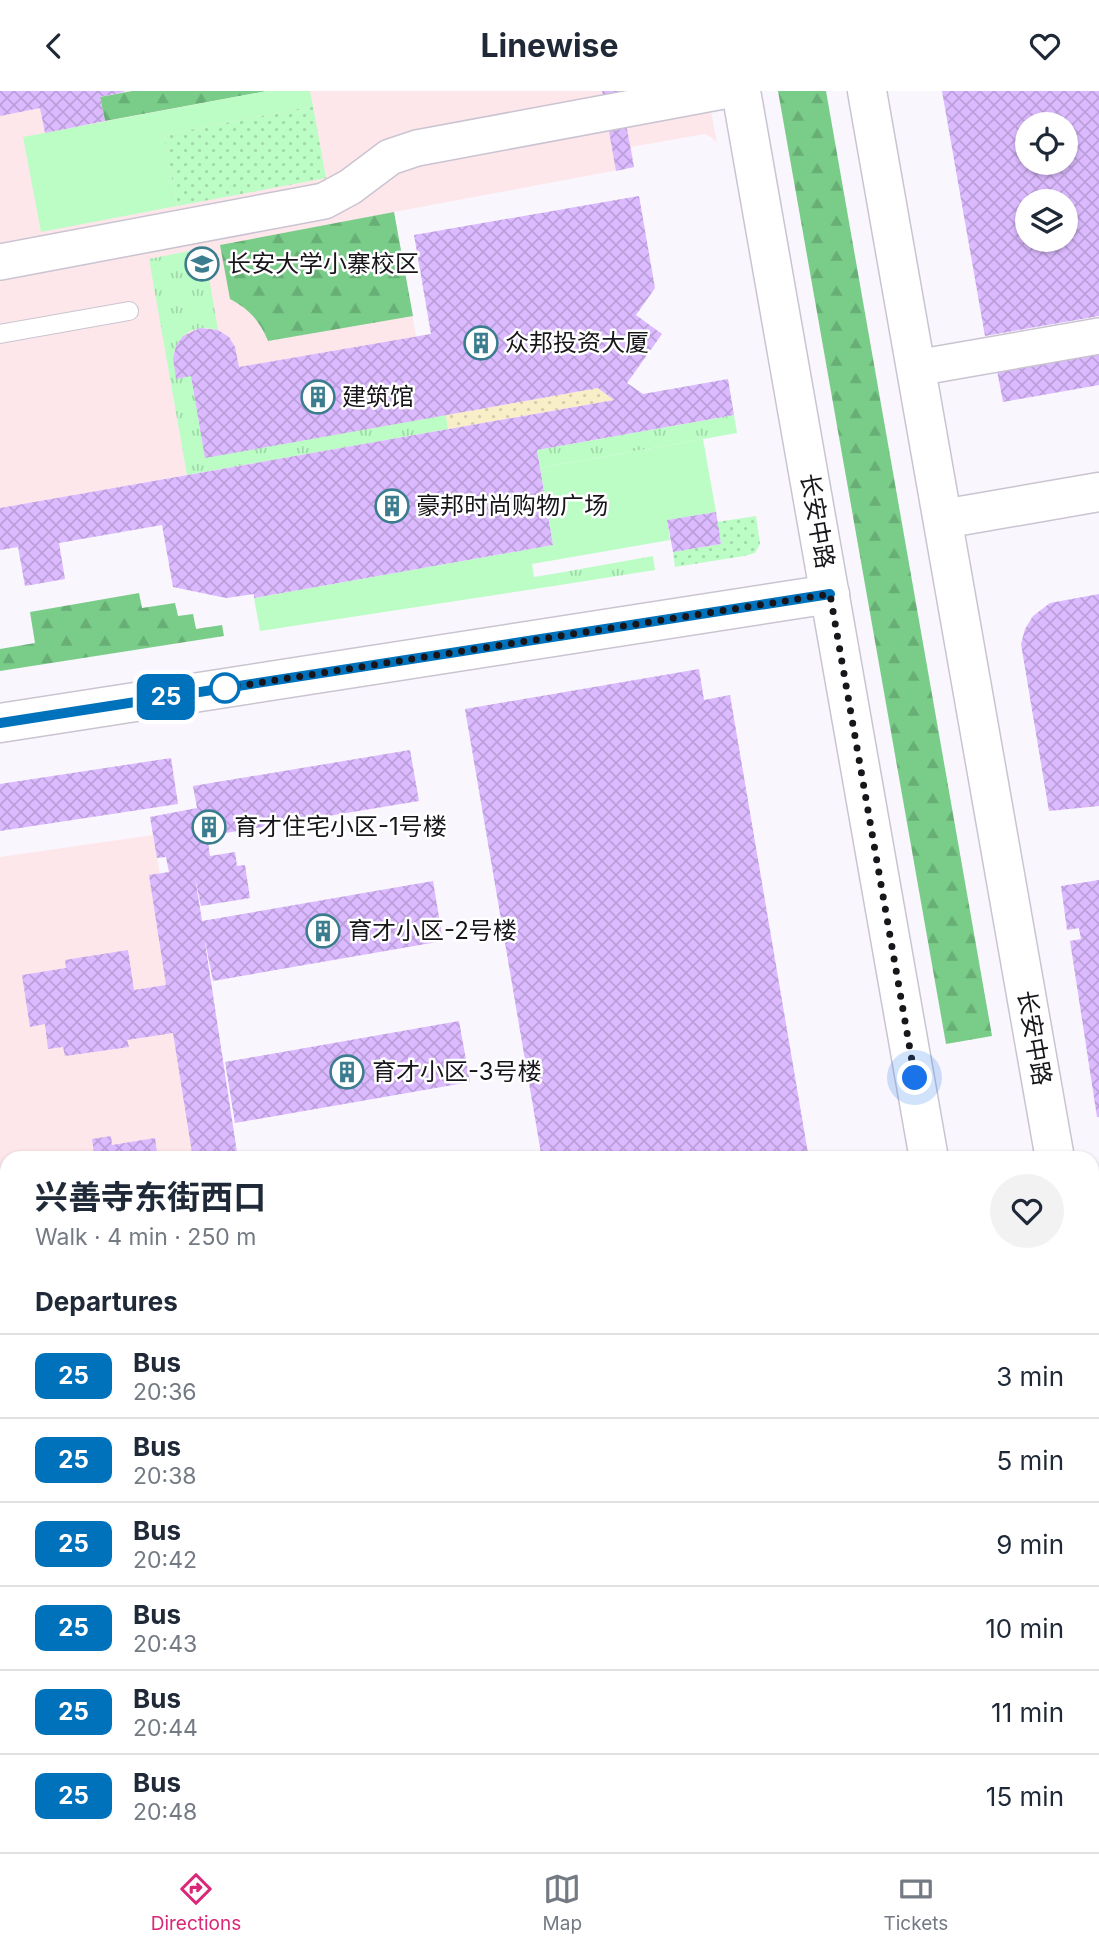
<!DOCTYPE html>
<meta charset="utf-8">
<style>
body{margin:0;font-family:Inter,"Noto Sans SC",sans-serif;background:#f2f2f3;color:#1f2937;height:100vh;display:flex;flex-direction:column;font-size:26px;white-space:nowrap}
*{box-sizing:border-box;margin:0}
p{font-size:23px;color:#747a83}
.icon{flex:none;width:38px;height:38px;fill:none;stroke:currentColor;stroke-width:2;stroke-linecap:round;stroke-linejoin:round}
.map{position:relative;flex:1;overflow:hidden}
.side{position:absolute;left:0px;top:1060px;width:1099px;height:702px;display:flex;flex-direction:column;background:#fff;border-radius:21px 21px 0 0;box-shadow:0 2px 5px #0004}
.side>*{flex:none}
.badge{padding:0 14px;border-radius:10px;font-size:24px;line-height:46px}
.controls{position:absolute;left:1015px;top:21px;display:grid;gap:14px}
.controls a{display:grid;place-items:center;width:63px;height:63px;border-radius:50%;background:#fff;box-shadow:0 2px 5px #0004;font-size:35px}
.you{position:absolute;width:35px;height:35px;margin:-18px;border:5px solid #fff;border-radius:50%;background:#1a73e8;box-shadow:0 0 0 10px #1a73e833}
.map>.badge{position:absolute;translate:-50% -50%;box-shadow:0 0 0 4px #fff}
h2{padding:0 35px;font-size:26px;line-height:63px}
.round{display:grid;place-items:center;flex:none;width:74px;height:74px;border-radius:37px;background:#f2f2f3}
.headline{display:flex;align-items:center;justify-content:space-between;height:119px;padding:0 35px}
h1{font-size:33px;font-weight:700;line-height:52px}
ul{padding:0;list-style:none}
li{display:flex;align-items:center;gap:21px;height:84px;padding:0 35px;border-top:2px solid #e0e1e3}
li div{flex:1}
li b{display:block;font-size:26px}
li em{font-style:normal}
li .badge{min-width:77px;font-weight:700;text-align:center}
header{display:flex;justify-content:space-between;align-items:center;height:91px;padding:0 35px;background:#fff;font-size:32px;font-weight:700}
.dock{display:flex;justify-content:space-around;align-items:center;height:98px;border-top:2px solid #e0e1e3;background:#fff;font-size:19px;color:#747a83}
.dock a{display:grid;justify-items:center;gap:4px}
.dock .current{color:#db2777}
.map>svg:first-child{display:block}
</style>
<header><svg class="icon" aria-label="back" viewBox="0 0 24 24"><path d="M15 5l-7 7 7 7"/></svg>Linewise<svg class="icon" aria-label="heart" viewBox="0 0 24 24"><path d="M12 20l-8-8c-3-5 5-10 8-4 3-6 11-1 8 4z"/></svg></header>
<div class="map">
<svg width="1099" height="1761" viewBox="0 0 1099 1761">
<defs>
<pattern id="grass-tufts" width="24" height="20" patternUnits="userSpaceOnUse" patternTransform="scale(1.75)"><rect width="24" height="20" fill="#bcfdc6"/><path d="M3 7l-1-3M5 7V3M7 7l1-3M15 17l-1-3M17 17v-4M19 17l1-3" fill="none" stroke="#a1d8aa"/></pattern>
<pattern id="forest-firs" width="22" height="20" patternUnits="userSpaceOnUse" patternTransform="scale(1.75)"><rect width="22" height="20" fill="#79cd89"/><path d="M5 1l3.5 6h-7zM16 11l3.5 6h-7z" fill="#68af76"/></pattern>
<pattern id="sand-dots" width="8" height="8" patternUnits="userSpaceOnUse" patternTransform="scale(1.75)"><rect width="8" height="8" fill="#f8eec8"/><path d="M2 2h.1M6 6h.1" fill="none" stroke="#d4cbab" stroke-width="1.8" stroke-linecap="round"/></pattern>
<pattern id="garden-dots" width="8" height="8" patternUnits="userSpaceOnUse" patternTransform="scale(1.75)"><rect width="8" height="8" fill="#bcfdc6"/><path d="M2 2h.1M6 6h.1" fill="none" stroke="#a1d8aa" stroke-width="1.8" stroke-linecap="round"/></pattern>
<pattern id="building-cross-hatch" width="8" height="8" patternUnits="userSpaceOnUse" patternTransform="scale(1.75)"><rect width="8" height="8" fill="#dcbaff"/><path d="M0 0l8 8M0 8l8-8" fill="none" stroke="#bc9fda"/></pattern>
</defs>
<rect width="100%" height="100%" fill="#f9f6fd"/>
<!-- education -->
<g fill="#fde7eb">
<polygon points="0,0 707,0 717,52 711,46 704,43 631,56 634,76 394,121 416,245 431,243 448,338 0,417"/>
<polygon points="153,744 209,1067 7,1068 7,1435 0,1436 0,766"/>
<polygon points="533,1755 802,1755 803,1761 499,1761"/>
</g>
<!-- grass -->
<g fill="url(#grass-tufts)">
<path d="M204 157 218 239C194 233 177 242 173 267L191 285 205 366 446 324 448 338 187 384 149 168Z"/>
<polygon points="734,324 737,342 540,377 537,359"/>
<polygon points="653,465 655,479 560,494 558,482"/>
</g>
<!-- forest -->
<g fill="url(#forest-firs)">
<polygon points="132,0 267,0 105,30 100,6"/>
<polygon points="778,0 826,0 992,945 946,953"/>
<path d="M394 121 413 225 268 250C260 230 249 218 230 208L220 154Z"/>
<polygon points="139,502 142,517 175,512 178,525 193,523 196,538 222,534 224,545 0,580 0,558 35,552 30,521"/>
</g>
<!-- sand -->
<polygon fill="url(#sand-dots)" points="598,297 614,309 448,338 446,324"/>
<!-- park -->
<g fill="#bcfdc6">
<polygon points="267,0 310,0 313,15 164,44 177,115 41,141 23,46"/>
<polygon points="703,348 716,421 667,429 670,449 532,473 534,486 558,482 560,494 260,540 254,507 553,454 540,377"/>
</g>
<!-- garden -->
<g fill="url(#garden-dots)">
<polygon points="313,15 326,87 177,115 164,44"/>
<polygon points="756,425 760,453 755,462 744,465 675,476 673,461 721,453 717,431"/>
</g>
<!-- building -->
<g fill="url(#building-cross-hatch)" fill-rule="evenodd">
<polygon points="0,0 124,0 124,1 100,6 105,30 45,42 40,17 0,25"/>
<polygon points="602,0 620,0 634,76 616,80"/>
<path d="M942 0H1099V225L985 245ZM1027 33H1066V72H1027ZM1027 110H1066V149H1027Z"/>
<polygon points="639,105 655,197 636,224 662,243 627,292 643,303 728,288 734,324 537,359 553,454 254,507 254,503 226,507 173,496 162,434 59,452 65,488 25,495 18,456 0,459 0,417 614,309 598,297 205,367 191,285 176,288 173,267 176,255 183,245 200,237 218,239 229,246 235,256 239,276 431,243 414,144"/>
<polygon points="1099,256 1099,294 1003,311 996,274"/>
<polygon points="716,421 721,453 673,461 667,429"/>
<polygon points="1099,503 1099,715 1049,720 1021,553 1025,538 1033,525 1050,512"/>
<polygon points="699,578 704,609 730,604 809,1068 542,1068 465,618"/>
<polygon points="410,659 419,710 207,745 210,765 235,761 237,775 245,774 250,807 201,815 195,786 202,830 433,790 443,850 213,890 204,845 238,1068 193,1068 173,942 127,949 129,956 65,965 63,956 48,958 45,933 30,936 22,884 66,877 65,869 128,859 134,899 166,894 149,784 169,781 166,766 157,767 150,726 197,717 193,695"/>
<polygon points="171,667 178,713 0,740 0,693"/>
<polygon points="1099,789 1099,1026 1097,1026 1070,850 1081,848 1079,837 1067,839 1061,795"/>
<polygon points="459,930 470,991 235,1032 225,971"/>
<polygon points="111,1045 112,1054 155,1047 158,1068 67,1068 67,1066 94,1062 92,1048"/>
<polygon points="480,1062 481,1068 455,1068 455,1066"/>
<polygon points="7,1311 7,1405 0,1406 0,1312"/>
<polygon points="7,1433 7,1566 0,1568 0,1434"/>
<polygon points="7,1710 7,1755 49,1755 49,1758 27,1761 0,1761 0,1711"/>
<polygon points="860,1755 945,1755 946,1761 861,1761"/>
</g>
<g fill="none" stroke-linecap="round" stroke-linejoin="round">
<defs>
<g id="service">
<polyline points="0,243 129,220"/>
<polyline points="0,1141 7,1189"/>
</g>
<g id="minor">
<polyline points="0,171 324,110 350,96 390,66 417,57 723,0"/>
<polyline points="916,277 1099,245"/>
</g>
<g id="tertiary">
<polyline points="943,428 1099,401"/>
<polyline points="0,632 830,503"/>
</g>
<g id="primary">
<polyline points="741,0 929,1068"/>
<polyline points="867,0 1055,1068"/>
<polyline points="1092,1327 1099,1379"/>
<polyline points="1048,1755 1049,1761"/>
</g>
</defs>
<!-- service casing -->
<use href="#service" stroke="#cac4d1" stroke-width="20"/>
<!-- minor casing -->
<use href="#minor" stroke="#cac4d1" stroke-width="38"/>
<!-- tertiary casing -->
<use href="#tertiary" stroke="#cac4d1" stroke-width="41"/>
<!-- primary casing -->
<use href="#primary" stroke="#cac4d1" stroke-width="41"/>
<!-- service -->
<use href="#service" stroke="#fff" stroke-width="18"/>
<!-- minor -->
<use href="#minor" stroke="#fff" stroke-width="35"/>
<!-- tertiary -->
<use href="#tertiary" stroke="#fff" stroke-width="38"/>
<!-- primary -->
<use href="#primary" stroke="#fff" stroke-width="38"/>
</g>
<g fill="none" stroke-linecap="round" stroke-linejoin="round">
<defs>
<polyline id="line" points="0,632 830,503"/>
</defs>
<!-- line casing -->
<use href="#line" stroke="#fff" stroke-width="16"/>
<!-- line -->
<use href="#line" stroke="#0072bc" stroke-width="10"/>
<!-- walk -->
<polyline stroke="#18161a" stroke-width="7" stroke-dasharray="0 12.6" points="225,597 830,503 915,987"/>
</g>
<!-- icons -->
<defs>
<symbol id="university-ring" viewBox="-11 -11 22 22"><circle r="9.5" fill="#fff" stroke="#3b7d8e" stroke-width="1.5"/><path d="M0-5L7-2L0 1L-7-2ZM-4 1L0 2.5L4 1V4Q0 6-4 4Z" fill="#3b7d8e"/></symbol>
<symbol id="building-ring" viewBox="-11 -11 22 22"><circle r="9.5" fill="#fff" stroke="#3b7d8e" stroke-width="1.5"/><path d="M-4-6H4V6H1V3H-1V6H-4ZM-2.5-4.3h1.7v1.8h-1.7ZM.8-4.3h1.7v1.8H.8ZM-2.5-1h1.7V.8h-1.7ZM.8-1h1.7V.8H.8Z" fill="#3b7d8e"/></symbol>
</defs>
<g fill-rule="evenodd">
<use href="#university-ring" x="183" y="154" width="38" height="38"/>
<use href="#building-ring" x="462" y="233" width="38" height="38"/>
<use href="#building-ring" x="299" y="287" width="38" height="38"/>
<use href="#building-ring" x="373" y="396" width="38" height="38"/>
<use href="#building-ring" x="190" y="717" width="38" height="38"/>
<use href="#building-ring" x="304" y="821" width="38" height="38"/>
<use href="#building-ring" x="328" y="962" width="38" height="38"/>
</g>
<!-- markers -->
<circle fill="#fff" stroke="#0072bc" stroke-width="3.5" cx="225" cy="597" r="14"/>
<g text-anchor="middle" stroke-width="5" stroke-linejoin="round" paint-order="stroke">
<!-- poi labels -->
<g font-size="24" fill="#18161a" stroke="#fff" text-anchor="start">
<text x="227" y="181">长安大学小寨校区</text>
<text x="505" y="260">众邦投资大厦</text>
<text x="342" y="314">建筑馆</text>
<text x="416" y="423">豪邦时尚购物广场</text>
<text x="234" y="744">育才住宅小区-1号楼</text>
<text x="348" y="848">育才小区-2号楼</text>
<text x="372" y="989">育才小区-3号楼</text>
</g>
<!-- street labels -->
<g font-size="24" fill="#18161a" stroke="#fff">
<text transform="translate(817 430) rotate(80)" y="8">长安中路</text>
<text transform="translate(1034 947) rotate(80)" y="8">长安中路</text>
</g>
</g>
</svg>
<div class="controls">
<a><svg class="icon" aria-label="locate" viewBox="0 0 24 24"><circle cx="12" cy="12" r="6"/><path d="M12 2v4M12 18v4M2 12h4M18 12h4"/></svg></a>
<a><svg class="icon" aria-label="layers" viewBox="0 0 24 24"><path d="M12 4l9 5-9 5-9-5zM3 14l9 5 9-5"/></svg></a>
</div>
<div class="you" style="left:915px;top:987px"></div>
<b class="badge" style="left:166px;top:606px;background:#0072bc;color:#fff">25</b>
<section class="side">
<div class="headline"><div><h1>兴善寺东街西口</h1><p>Walk · 4 min · 250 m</p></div><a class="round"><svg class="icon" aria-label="heart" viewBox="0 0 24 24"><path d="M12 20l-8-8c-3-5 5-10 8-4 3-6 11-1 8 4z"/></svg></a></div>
<h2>Departures</h2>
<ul>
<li><span class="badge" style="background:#0072bc;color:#fff">25</span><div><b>Bus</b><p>20:36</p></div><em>3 min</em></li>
<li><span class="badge" style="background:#0072bc;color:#fff">25</span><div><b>Bus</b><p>20:38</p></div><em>5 min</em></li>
<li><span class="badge" style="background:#0072bc;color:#fff">25</span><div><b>Bus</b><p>20:42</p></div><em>9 min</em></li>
<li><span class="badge" style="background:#0072bc;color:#fff">25</span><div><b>Bus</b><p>20:43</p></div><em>10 min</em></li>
<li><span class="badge" style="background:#0072bc;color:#fff">25</span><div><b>Bus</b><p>20:44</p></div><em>11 min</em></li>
<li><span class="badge" style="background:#0072bc;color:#fff">25</span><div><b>Bus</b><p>20:48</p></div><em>15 min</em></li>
</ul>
</section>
</div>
<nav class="dock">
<a class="current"><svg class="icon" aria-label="directions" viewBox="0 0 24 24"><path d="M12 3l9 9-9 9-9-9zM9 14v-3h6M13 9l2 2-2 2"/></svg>Directions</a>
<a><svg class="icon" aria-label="map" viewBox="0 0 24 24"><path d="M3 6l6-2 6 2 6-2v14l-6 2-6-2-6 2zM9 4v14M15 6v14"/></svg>Map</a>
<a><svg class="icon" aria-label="tickets" viewBox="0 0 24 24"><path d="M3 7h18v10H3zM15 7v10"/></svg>Tickets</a>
</nav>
